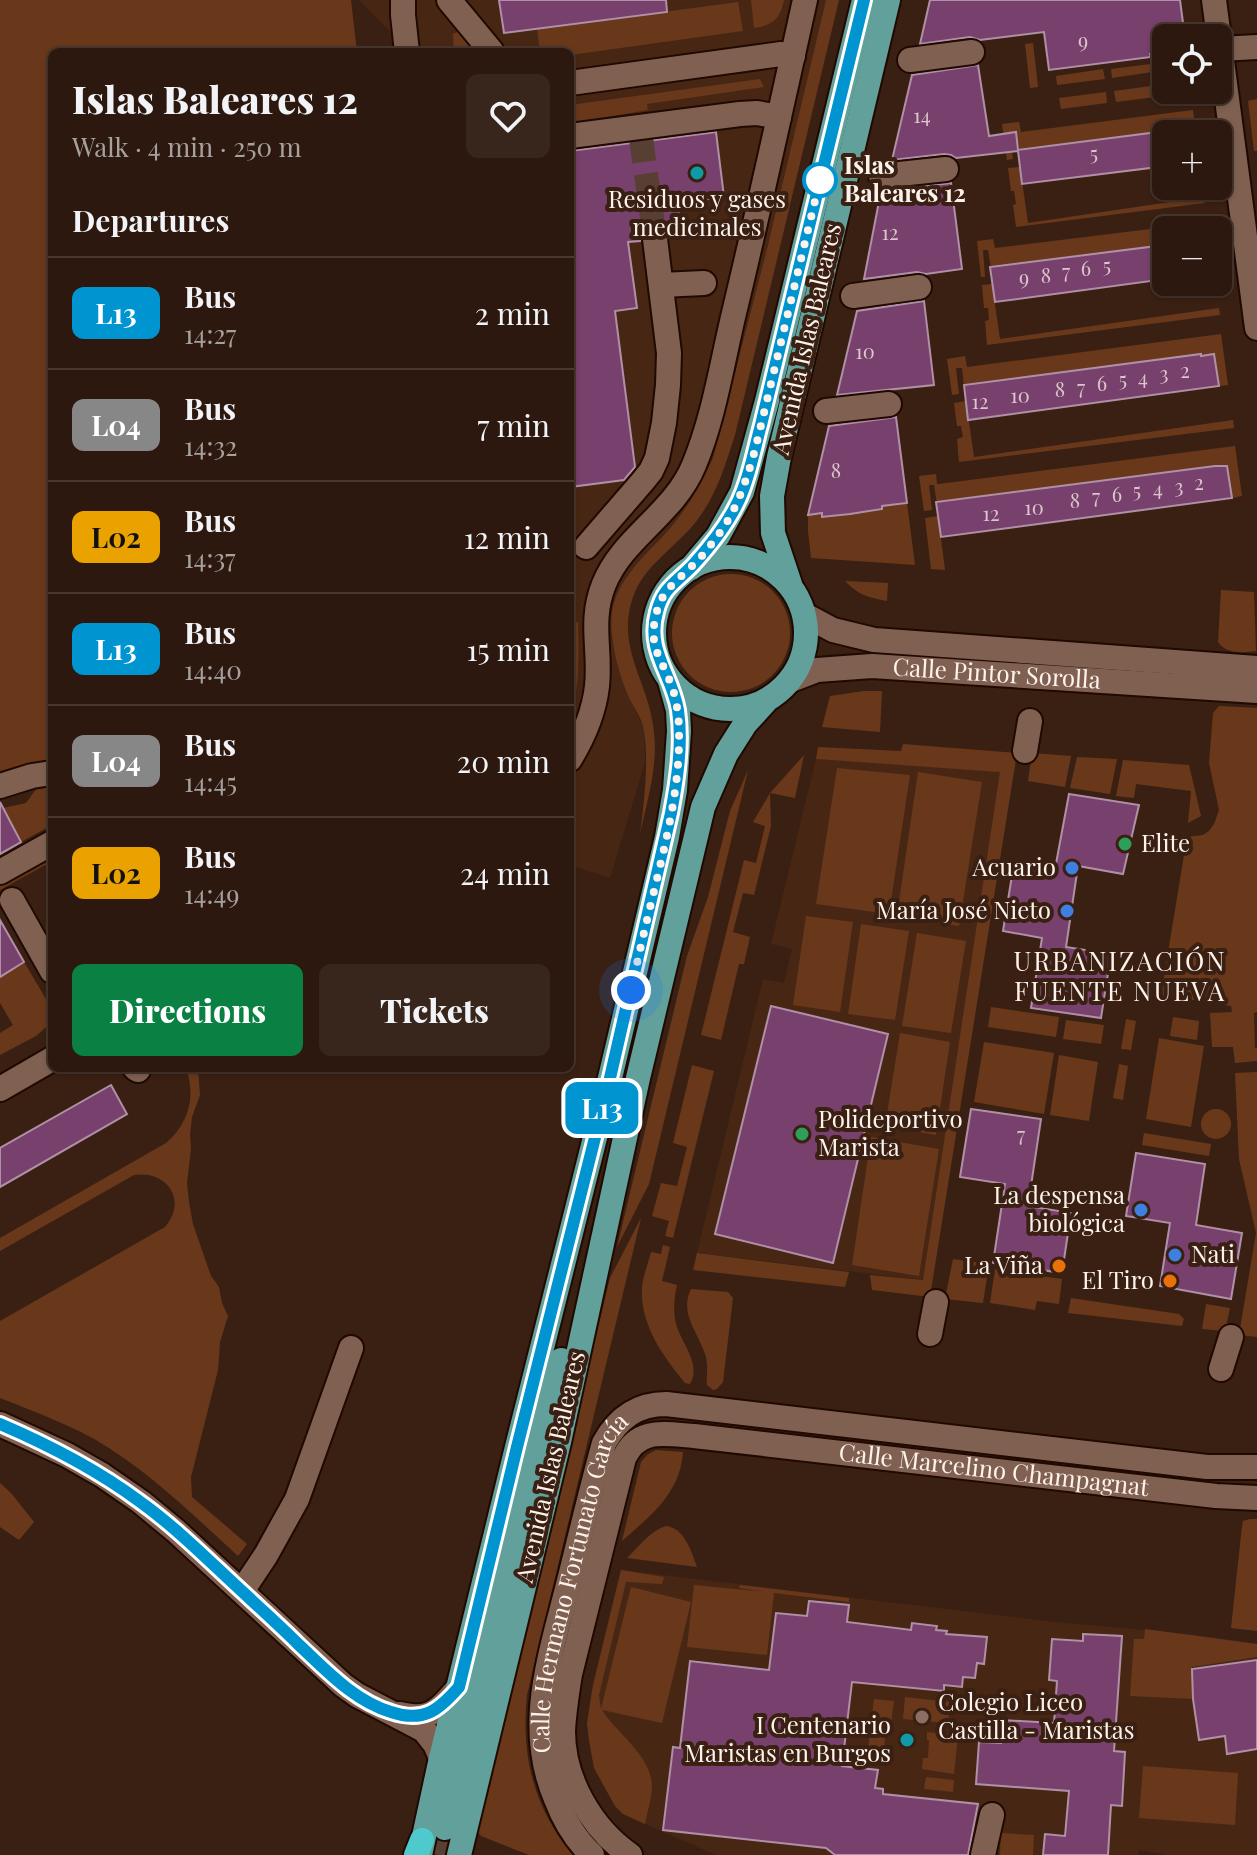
<!DOCTYPE html>
<meta charset="utf-8">
<style>
body{margin:0;font-family:"Playfair Display",serif;background:#38251c;color:#f1f3f6;height:100vh;display:flex;flex-direction:column;font-size:30px;white-space:nowrap}
*{box-sizing:border-box;margin:0}
p{font-size:26px;color:#a6a09e}
.icon{flex:none;width:44px;height:44px;fill:none;stroke:currentColor;stroke-width:2;stroke-linecap:round;stroke-linejoin:round}
.map{position:relative;flex:1;overflow:hidden}
.details{position:absolute;left:48px;top:48px;width:526px;height:1024px;display:flex;flex-direction:column;background:#2c180e;border-radius:12px;box-shadow:0 2px 6px #0004,0 0 0 2px #48372e}
.details>*{flex:none}
.badge{padding:0 16px;border-radius:12px;font-size:28px;line-height:52px}
.tools{position:absolute;left:1152px;top:24px;display:grid;gap:16px}
.tools a{display:grid;place-items:center;width:80px;height:80px;border-radius:12px;background:#2c180e;box-shadow:0 2px 6px #0004,0 0 0 2px #48372e;font-size:40px}
.you{position:absolute;width:40px;height:40px;margin:-20px;border:6px solid #fff;border-radius:50%;background:#1a73e8;box-shadow:0 0 0 12px #1a73e833}
.map>.badge{position:absolute;translate:-50% -50%;box-shadow:0 0 0 4px #fff}
h2{padding:0 24px;font-size:30px;line-height:72px}
.round{display:grid;place-items:center;flex:none;width:84px;height:84px;border-radius:12px;background:#38251c}
.headline{display:flex;align-items:center;justify-content:space-between;height:136px;padding:0 24px}
h1{font-size:38px;font-weight:800;line-height:60px}
.action{display:flex;gap:16px;margin-top:auto;padding:16px 24px}
.action a{flex:1;height:92px;border-radius:12px;background:#0b8043;color:#fff;font-size:32px;font-weight:800;line-height:92px;text-align:center}
.action a+a{background:#38251c;color:#f1f3f6}
ul{padding:0;list-style:none}
li{display:flex;align-items:center;gap:24px;height:112px;padding:0 24px;border-top:2px solid #48372e}
li div{flex:1}
li b{display:block;font-size:30px}
li em{font-style:normal}
li .badge{min-width:88px;font-weight:700;text-align:center}
.map>svg:first-child{display:block}
</style>
<div class="map">
<svg width="1257" height="1855" viewBox="0 0 1257 1855">
<rect width="100%" height="100%" fill="#3a2012"/>
<!-- built -->
<g fill="#472714">
<polygon points="359,0 826,0 768,245 713,458 703,481 679,518 628,574 615,601 612,618 612,642 627,694 644,728 645,762 610,878 570,865 570,52 393,52 391,32"/>
<polygon points="816,759 1001,771 923,1280 697,1253 763,979 784,983 792,949 771,944"/>
<polygon points="621,1570 1055,1622 1189,1634 1257,1644 1257,1855 1168,1855 1139,1850 1138,1855 716,1855 645,1824 623,1814 615,1806 594,1768 589,1740 587,1723 593,1685"/>
</g>
<!-- green -->
<g fill="#69381b">
<polygon points="0,0 351,0 357,52 52,52 52,761 14,768 0,773"/>
<path d="M751 0H784C781 18 772 26 754 28Z"/>
<path d="M826 0H839L735 435C724 468 717 495 695 523 675 548 644 565 633 597 615 649 650 683 654 733 658 767 647 801 640 834 644 802 649 764 644 731 643 720 634 708 629 698 618 672 606 630 614 603 625 568 655 548 676 521 691 502 703 480 713 458L768 245Z"/>
<polygon points="738,2 743,31 570,55 570,52 540,52 537,29"/>
<polygon points="457,32 460,32 474,52 454,52 453,34"/>
<polygon points="1033,43 1038,87 1030,88 1025,44"/>
<polygon points="1166,62 1166,70 1112,78 1111,69"/>
<polygon points="1103,69 1105,79 1057,85 1056,76"/>
<polygon points="760,79 764,87 647,104 648,110 570,123 570,105"/>
<polygon points="1166,84 1166,90 1178,90 1179,94 1116,102 1114,91"/>
<polygon points="1106,92 1107,103 1061,109 1059,98"/>
<polygon points="1257,99 1257,151 1254,151 1248,101"/>
<polygon points="1193,110 1196,134 1184,134 1183,130 1172,132 1172,130 1166,131 1166,133 1145,133 1145,135 1125,136 1125,138 1110,140 1110,138 1104,139 1103,141 1083,141 1069,145 1068,143 1048,148 1047,146 1042,147 1041,148 1028,150 1027,148 1018,151 1016,133 1009,134 1013,159 1007,160 1002,124 1019,122 1021,132"/>
<polygon points="1020,167 1028,223 1204,197 1205,203 1016,227 1013,205 1016,204 1014,191 1011,191 1008,168"/>
<polygon points="1207,222 1208,230 1166,230 1166,246 1165,245 1159,246 1159,247 1145,249 1144,247 1103,254 1102,253 1082,257 1082,255 1040,262 1040,261 1034,261 991,268 988,250 983,250 985,277 981,277 977,241 993,239 995,248"/>
<polygon points="992,284 1000,339 1219,308 1220,315 987,345 985,321 989,320 988,308 984,308 982,285"/>
<polygon points="1221,334 1228,385 1219,386 1213,354 1201,356 1200,354 1180,359 1179,357 966,385 964,387 962,368 956,368 959,394 952,395 947,359 965,356 967,367"/>
<polygon points="966,401 974,457 1233,420 1234,428 959,462 957,439 963,437 961,426 957,426 954,403"/>
<polygon points="1235,446 1242,496 1232,498 1227,466 1215,467 1214,466 1208,467 1208,469 1187,469 1111,481 1110,480 944,501 937,504 934,485 929,485 932,510 924,511 919,476 936,474 937,484 939,484"/>
<polygon points="907,503 915,565 811,558 808,531 808,515 822,513 822,516 882,509 882,506"/>
<polygon points="938,516 945,570 931,569 925,518"/>
<circle cx="731" cy="633" r="59"/>
<path d="M845 581 888 583 887 601C870 598 858 595 845 581Z"/>
<path d="M1221 590 1254 592 1256 651C1242 653 1226 654 1218 642Z"/>
<path d="M578 622C579 655 580 686 570 718V623Z"/>
<polygon points="864,691 882,691 880,732 822,727 830,696"/>
<polygon points="1219,706 1257,708 1257,1012 1254,1013 1255,1048 1257,1048 1257,1061 1235,1063 1233,1047 1212,1047 1210,1013 1232,1012 1231,1006 1161,995 1187,837 1203,835 1209,831 1214,824 1219,810 1209,763 1213,713"/>
<polygon points="903,744 1017,753 930,1297 872,1290 870,1275 923,1280 1000,772 816,759 818,747 901,751"/>
<polygon points="1032,753 1071,756 1065,787 1028,781"/>
<polygon points="804,755 795,798 770,793 771,826 754,895 743,893 733,932 750,937 744,964 739,964 721,1040 701,1035 744,860 756,863 765,826 753,822 770,793"/>
<polygon points="1077,757 1117,759 1110,794 1070,788"/>
<polygon points="1123,760 1189,765 1201,816 1188,823 1191,791 1136,784 1134,798 1116,796"/>
<polygon points="837,768 910,775 889,914 816,904"/>
<polygon points="748,770 649,1184 617,1247 687,956 708,897 730,811"/>
<polygon points="918,772 982,782 959,926 897,915"/>
<polygon points="52,786 52,825 21,842 3,808 26,803 37,788"/>
<polygon points="52,854 52,876 45,865 0,890 0,883"/>
<polygon points="806,916 853,922 840,1012 793,1005"/>
<polygon points="861,924 909,931 895,1020 848,1014"/>
<polygon points="917,933 966,941 951,1033 902,1026"/>
<polygon points="24,962 52,1009 52,1022 36,1036 0,1055 0,1033 13,1025 0,1003 0,977"/>
<polygon points="991,1007 1059,1017 1056,1037 988,1027"/>
<polygon points="1173,1017 1199,1021 1197,1040 1170,1036"/>
<polygon points="1126,1019 1136,1021 1131,1050 1121,1049"/>
<polygon points="1066,1020 1104,1025 1101,1044 1063,1039"/>
<polygon points="900,1033 950,1042 936,1135 885,1126"/>
<polygon points="1159,1038 1204,1046 1191,1127 1146,1119"/>
<polygon points="984,1042 1054,1053 1044,1114 974,1102"/>
<polygon points="1059,1055 1098,1062 1089,1121 1050,1115"/>
<polygon points="1119,1064 1128,1066 1123,1100 1113,1098"/>
<polygon points="692,1065 714,1071 673,1238 665,1236 669,1221 652,1216 661,1183 677,1186 687,1147 673,1143"/>
<path d="M186 1068H198L200 1095 192 1117 190 1135 191 1149 187 1183 189 1202 193 1224 211 1276 219 1287 222 1303 228 1316 220 1342 218 1370 191 1477 192 1497 247 1544 238 1556C193 1515 149 1471 96 1440 65 1423 33 1411 0 1398V1321L165 1227C188 1200 167 1170 134 1175L0 1251V1238L166 1143C189 1123 196 1097 186 1068Z"/>
<polygon points="1257,1072 1257,1337 1239,1335 1256,1233 1239,1159 1235,1073"/>
<circle cx="1216" cy="1124" r="15"/>
<polygon points="1144,1133 1211,1144 1209,1156 1142,1145"/>
<polygon points="871,1137 939,1149 919,1276 852,1265"/>
<path d="M641 1218 527 1695C521 1756 533 1807 573 1855H529L481 1836 477 1831 610 1278Z"/>
<path d="M663 1245 670 1247 662 1281 677 1285C674 1298 673 1311 676 1324 681 1343 702 1364 690 1384L685 1383C663 1356 640 1325 642 1288 643 1276 648 1264 651 1252L661 1254Z"/>
<polygon points="697,1253 849,1272 845,1287 693,1270"/>
<polygon points="953,1259 989,1264 983,1303 945,1299"/>
<polygon points="995,1269 1062,1279 1059,1304 1037,1301 1035,1310 990,1303"/>
<path d="M691 1289 728 1292 733 1298 723 1382 717 1389 713 1390 707 1385C706 1375 709 1365 705 1354 698 1332 679 1313 691 1289Z"/>
<polygon points="1071,1298 1179,1314 1184,1319 1182,1326 1068,1313"/>
<polygon points="1206,1304 1230,1308 1225,1331 1202,1329"/>
<path d="M656 1450 683 1452C680 1494 651 1515 622 1541L641 1462 647 1455Z"/>
<polygon points="0,1483 11,1493 34,1522 19,1540 0,1527"/>
<polygon points="1250,1519 1257,1519 1257,1631 1231,1628 1242,1526 1243,1521"/>
<path d="M666 1526C684 1528 691 1550 697 1567L627 1558C639 1546 650 1531 666 1526Z"/>
<path d="M621 1570 664 1577 662 1584 626 1582 599 1695 601 1709 631 1587 691 1602 662 1723 602 1710C617 1734 650 1754 652 1785 652 1798 647 1812 645 1824L623 1814 615 1806 594 1768 589 1740 587 1723 593 1685Z"/>
<polygon points="694,1585 766,1592 739,1588 740,1585 849,1598 849,1602 774,1593 767,1655 687,1647"/>
<polygon points="1145,1629 1257,1644 1257,1657 1192,1667 1193,1699 1130,1696 1134,1639 1144,1639"/>
<polygon points="905,1697 950,1702 948,1723 903,1719"/>
<polygon points="874,1699 894,1701 891,1724 887,1724 884,1747 888,1748 886,1761 867,1759"/>
<polygon points="927,1732 958,1735 954,1774 922,1769 923,1758 928,1758 929,1740 927,1740"/>
<polygon points="1143,1766 1238,1773 1235,1825 1139,1818"/>
<polygon points="926,1777 954,1780 953,1792 924,1789"/>
<polygon points="1001,1833 1034,1835 1033,1855 1000,1855"/>
</g>
<!-- building -->
<g fill="#78406c" stroke="#af90a6" stroke-width="2">
<polygon points="499,0 666,0 667,12 504,33"/>
<polygon points="930,0 1180,0 1185,38 1166,38 1166,52 1150,54 1151,57 1049,70 1044,32 980,40 970,37 920,44"/>
<polygon points="978,65 989,136 1016,132 1018,150 1166,131 1166,166 1022,184 1018,151 956,158 951,155 944,154 892,160 912,75"/>
<polygon points="716,132 724,197 677,203 682,235 670,237 667,231 662,226 652,224 645,228 642,232 640,241 628,242 637,308 615,311 635,467 624,480 570,487 570,151"/>
<polygon points="951,183 962,269 926,274 917,272 864,279 881,191"/>
<polygon points="1165,245 1166,279 995,302 990,267"/>
<polygon points="924,301 934,385 837,395 857,311"/>
<polygon points="1201,354 1201,356 1214,354 1219,386 968,420 964,385"/>
<polygon points="896,417 907,503 882,506 882,509 850,514 822,517 822,513 808,515 829,426"/>
<polygon points="1215,466 1227,466 1232,498 941,537 936,502"/>
<polygon points="1069,794 1139,805 1123,874 1078,866 1066,947 1111,954 1101,1018 1031,1008 1042,938 1003,931 1014,863 1055,869"/>
<polygon points="0,802 21,842 0,854"/>
<polygon points="0,920 24,962 0,977"/>
<polygon points="771,1006 888,1034 833,1263 715,1234"/>
<polygon points="111,1085 127,1114 0,1187 0,1148"/>
<polygon points="971,1109 1041,1119 1028,1206 1071,1213 1062,1273 993,1263 1005,1184 960,1177"/>
<polygon points="1136,1153 1205,1164 1196,1225 1242,1233 1231,1299 1160,1286 1170,1223 1126,1216"/>
<polygon points="809,1601 849,1605 847,1622 911,1630 912,1623 937,1626 936,1630 947,1631 946,1634 987,1637 984,1664 977,1663 975,1678 963,1677 962,1687 944,1685 944,1691 852,1682 842,1766 878,1770 875,1788 883,1789 883,1794 978,1804 968,1855 835,1855 826,1848 663,1830 673,1747 680,1748 690,1661 769,1670 776,1613 807,1616"/>
<polygon points="1083,1634 1122,1636 1114,1751 1125,1752 1122,1806 1111,1805 1108,1855 1043,1855 1045,1834 1065,1836 1069,1791 976,1784 979,1742 1001,1743 1002,1720 1054,1723 1057,1681 1049,1680 1052,1639 1083,1641"/>
<polygon points="1257,1660 1257,1749 1227,1754 1225,1736 1199,1740 1193,1699 1192,1669"/>
</g>
<g fill="none" stroke-linecap="round" stroke-linejoin="round">
<!-- minor-tunnel -->
<polyline stroke="#574033" stroke-width="24" stroke-dasharray="24 12" stroke-linecap="butt" points="641,138 655,239"/>
<!-- major-tunnel -->
<polyline stroke="#574033" stroke-width="24" stroke-dasharray="24 12" stroke-linecap="butt" points="439,1855 445,1828"/>
<defs>
<g id="minor">
<polyline points="403,0 403,15 407,52"/>
<polyline points="449,0 492,52"/>
<polyline points="1214,0 1257,328"/>
<polyline points="1220,49 1257,47"/>
<polyline points="910,60 972,52"/>
<polyline points="570,83 781,54 793,56"/>
<polyline points="570,136 740,114 757,113 779,117"/>
<polyline points="881,176 946,169"/>
<polyline points="661,285 704,283"/>
<polyline points="853,296 919,287"/>
<polyline points="826,411 889,404"/>
<polyline points="586,547 643,481 651,471 657,458 664,423 668,385 669,353 655,239"/>
<polyline points="805,615 833,630 874,640 1257,668"/>
<path id="s1" d="M791 680 817 670 872 666 1257 691"/>
<polyline points="1025,751 1030,721"/>
<path d="M570 759C584 736 594 713 597 686 601 650 589 621 604 584 623 537 674 514 694 465 714 417 722 363 734 313 759 209 782 104 805 0"/>
<polyline points="0,786 32,776 52,773"/>
<polyline points="0,872 52,843"/>
<polyline points="12,900 52,971"/>
<polyline points="135,1068 138,1070"/>
<polyline points="0,1089 52,1059"/>
<polyline points="930,1334 936,1302"/>
<polyline points="1221,1369 1231,1337"/>
<polyline points="0,1424 67,1455 102,1475 141,1502 176,1531 343,1685 357,1695 424,1730 435,1744 441,1758"/>
<polyline points="242,1591 266,1555 297,1499 351,1348"/>
<path d="M399 1714C406 1715 414 1717 421 1716 437 1715 449 1698 459 1687"/>
<path id="s2" d="M592 1855C576 1840 564 1820 556 1799 525 1727 550 1657 568 1585 580 1537 591 1490 604 1443 618 1418 637 1404 666 1404L1207 1467H1257"/>
<path id="s3" d="M630 1855C591 1828 563 1779 563 1731 564 1711 567 1693 570 1674L624 1458C638 1427 665 1434 694 1436L1216 1496 1257 1498"/>
<polyline points="983,1855 992,1815"/>
</g>
<g id="major">
<circle cx="730" cy="633" r="76"/>
<polyline points="691,568 718,536 742,492 767,401 864,0"/>
<polyline points="790,584 773,533 772,496 779,457 888,0"/>
<polyline points="445,1828 561,1360"/>
<polyline points="420,1855 441,1758 517,1447 610,1078 667,837 675,790 679,731 678,710 670,681"/>
<polyline points="459,1855 559,1442 638,1078 703,807 726,754 745,724 766,701"/>
</g>
<polyline id="highway" points="416,1855 422,1840"/>
</defs>
<!-- minor casing -->
<use href="#minor" stroke="#200900" stroke-width="28"/>
<!-- major casing -->
<use href="#major" stroke="#200900" stroke-width="28"/>
<!-- highway casing -->
<use href="#highway" stroke="#200900" stroke-width="28"/>
<!-- minor -->
<use href="#minor" stroke="#806151" stroke-width="24"/>
<!-- major -->
<use href="#major" stroke="#62a09b" stroke-width="24"/>
<!-- highway -->
<use href="#highway" stroke="#4ecacd" stroke-width="24"/>
</g>
<g fill="none" stroke-linecap="round" stroke-linejoin="round">
<defs>
<path id="line" d="M0 1424C49 1445 96 1469 139 1501 177 1528 210 1562 245 1594 263 1611 281 1627 298 1644 326 1670 354 1701 391 1712 424 1723 439 1710 459 1687L517 1447 610 1078 671 813C677 781 683 744 678 710 672 674 646 651 657 612 663 587 677 582 693 565 713 543 733 518 743 490 751 469 755 447 761 425 770 388 779 350 788 313 813 209 839 104 864 0"/>
</defs>
<!-- line casing -->
<use href="#line" stroke="#fff" stroke-width="18"/>
<!-- line -->
<use href="#line" stroke="#0094d1" stroke-width="12"/>
<!-- walk -->
<path stroke="#fdf2ec" stroke-width="8" stroke-dasharray="0 14.4" d="M631 990C639 954 647 919 656 883 668 833 680 783 679 732 679 715 676 695 669 679 658 654 649 643 656 615 661 591 675 583 691 567 700 559 708 549 715 539 736 513 746 482 755 450L820 180"/>
</g>
<!-- markers -->
<g fill="#0f9aa8" stroke="#3a2012" stroke-width="3">
<circle cx="697" cy="173" r="8"/>
<circle cx="907" cy="1740" r="8"/>
</g>
<circle fill="#fff" stroke="#0094d1" stroke-width="4" cx="820" cy="180" r="16"/>
<g fill="#2e9e5b" stroke="#3a2012" stroke-width="3">
<circle cx="1125" cy="844" r="8"/>
<circle cx="802" cy="1134" r="8"/>
</g>
<g fill="#3f7fe0" stroke="#3a2012" stroke-width="3">
<circle cx="1072" cy="868" r="8"/>
<circle cx="1067" cy="911" r="8"/>
<circle cx="1141" cy="1210" r="8"/>
<circle cx="1175" cy="1255" r="8"/>
</g>
<g fill="#e8710a" stroke="#3a2012" stroke-width="3">
<circle cx="1059" cy="1266" r="8"/>
<circle cx="1170" cy="1281" r="8"/>
</g>
<circle fill="#8d6e63" stroke="#3a2012" stroke-width="3" cx="922" cy="1717" r="8"/>
<g text-anchor="middle" stroke-width="8" stroke-linejoin="round" paint-order="stroke">
<!-- number labels -->
<g font-size="20" fill="#dcc6cc">
<text x="1083" y="48">9</text>
<text x="922" y="123">14</text>
<text x="1094" y="161">5</text>
<text x="890" y="240">12</text>
<text x="1107" y="273">5</text>
<text x="1086" y="276">6</text>
<text x="1066" y="279">7</text>
<text x="1046" y="283">8</text>
<text x="1024" y="285">9</text>
<text x="865" y="359">10</text>
<text x="1185" y="378">2</text>
<text x="1164" y="381">3</text>
<text x="1143" y="385">4</text>
<text x="1123" y="387">5</text>
<text x="1102" y="391">6</text>
<text x="1081" y="395">7</text>
<text x="1060" y="397">8</text>
<text x="1020" y="403">10</text>
<text x="980" y="409">12</text>
<text x="836" y="478">8</text>
<text x="1199" y="490">2</text>
<text x="1179" y="494">3</text>
<text x="1158" y="496">4</text>
<text x="1137" y="498">5</text>
<text x="1117" y="502">6</text>
<text x="1096" y="504">7</text>
<text x="1075" y="508">8</text>
<text x="1034" y="515">10</text>
<text x="991" y="521">12</text>
<text x="1021" y="1142">7</text>
</g>
<!-- stop labels -->
<g font-size="24" font-weight="bold" fill="#fdf2ec" stroke="#3a2012" text-anchor="start">
<text x="844" y="174">Islas<tspan x="844" dy="28">Baleares 12</tspan></text>
</g>
<!-- poi labels -->
<g font-size="24" fill="#fdf2ec" stroke="#3a2012" text-anchor="end">
<text x="697" y="208" text-anchor="middle">Residuos y gases<tspan x="697" dy="28">medicinales</tspan></text>
<text x="1141" y="852" text-anchor="start">Elite</text>
<text x="1056" y="876">Acuario</text>
<text x="1051" y="919">María José Nieto</text>
<text x="818" y="1128" text-anchor="start">Polideportivo<tspan x="818" dy="28">Marista</tspan></text>
<text x="1125" y="1204">La despensa<tspan x="1125" dy="28">biológica</tspan></text>
<text x="1191" y="1263" text-anchor="start">Nati</text>
<text x="1043" y="1274">La Viña</text>
<text x="1154" y="1289">El Tiro</text>
<text x="938" y="1711" text-anchor="start">Colegio Liceo<tspan x="938" dy="28">Castilla - Maristas</tspan></text>
<text x="891" y="1734">I Centenario<tspan x="891" dy="28">Maristas en Burgos</tspan></text>
</g>
<!-- street labels -->
<g font-size="24" fill="#fdf2ec" stroke="#3a2012">
<text transform="translate(807 339) rotate(-77)" y="8">Avenida Islas Baleares</text>
<text dy="8" stroke="none"><textPath href="#s1" startOffset="208">Calle Pintor Sorolla</textPath></text>
<text transform="translate(551 1467) rotate(-77)" y="8">Avenida Islas Baleares</text>
<text dy="8" stroke="none"><textPath href="#s3" startOffset="808">Calle Marcelino Champagnat</textPath></text>
<text dy="8" stroke="none"><textPath href="#s2" startOffset="290">Calle Hermano Fortunato García</textPath></text>
</g>
<!-- neighbourhood labels -->
<g font-size="26" letter-spacing="2" fill="#fdf2ec" stroke="#3a2012">
<text x="1120" y="971">URBANIZACIÓN<tspan x="1120" dy="30">FUENTE NUEVA</tspan></text>
</g>
</g>
</svg>
<div class="tools">
<a><svg class="icon" aria-label="locate" viewBox="0 0 24 24"><circle cx="12" cy="12" r="6"/><path d="M12 2v4M12 18v4M2 12h4M18 12h4"/></svg></a>
<a>+</a>
<a>−</a>
</div>
<div class="you" style="left:631px;top:990px"></div>
<b class="badge" style="left:602px;top:1108px;background:#0094d1;color:#fff">L13</b>
<section class="details">
<div class="headline"><div><h1>Islas Baleares 12</h1><p>Walk · 4 min · 250 m</p></div><a class="round"><svg class="icon" aria-label="heart" viewBox="0 0 24 24"><path d="M12 20l-8-8c-3-5 5-10 8-4 3-6 11-1 8 4z"/></svg></a></div>
<h2>Departures</h2>
<ul>
<li><span class="badge" style="background:#0094d1;color:#fff">L13</span><div><b>Bus</b><p>14:27</p></div><em>2 min</em></li>
<li><span class="badge" style="background:#878787;color:#fff">L04</span><div><b>Bus</b><p>14:32</p></div><em>7 min</em></li>
<li><span class="badge" style="background:#eaa200;color:#111">L02</span><div><b>Bus</b><p>14:37</p></div><em>12 min</em></li>
<li><span class="badge" style="background:#0094d1;color:#fff">L13</span><div><b>Bus</b><p>14:40</p></div><em>15 min</em></li>
<li><span class="badge" style="background:#878787;color:#fff">L04</span><div><b>Bus</b><p>14:45</p></div><em>20 min</em></li>
<li><span class="badge" style="background:#eaa200;color:#111">L02</span><div><b>Bus</b><p>14:49</p></div><em>24 min</em></li>
</ul>
<div class="action"><a>Directions</a><a>Tickets</a></div>
</section>
</div>
